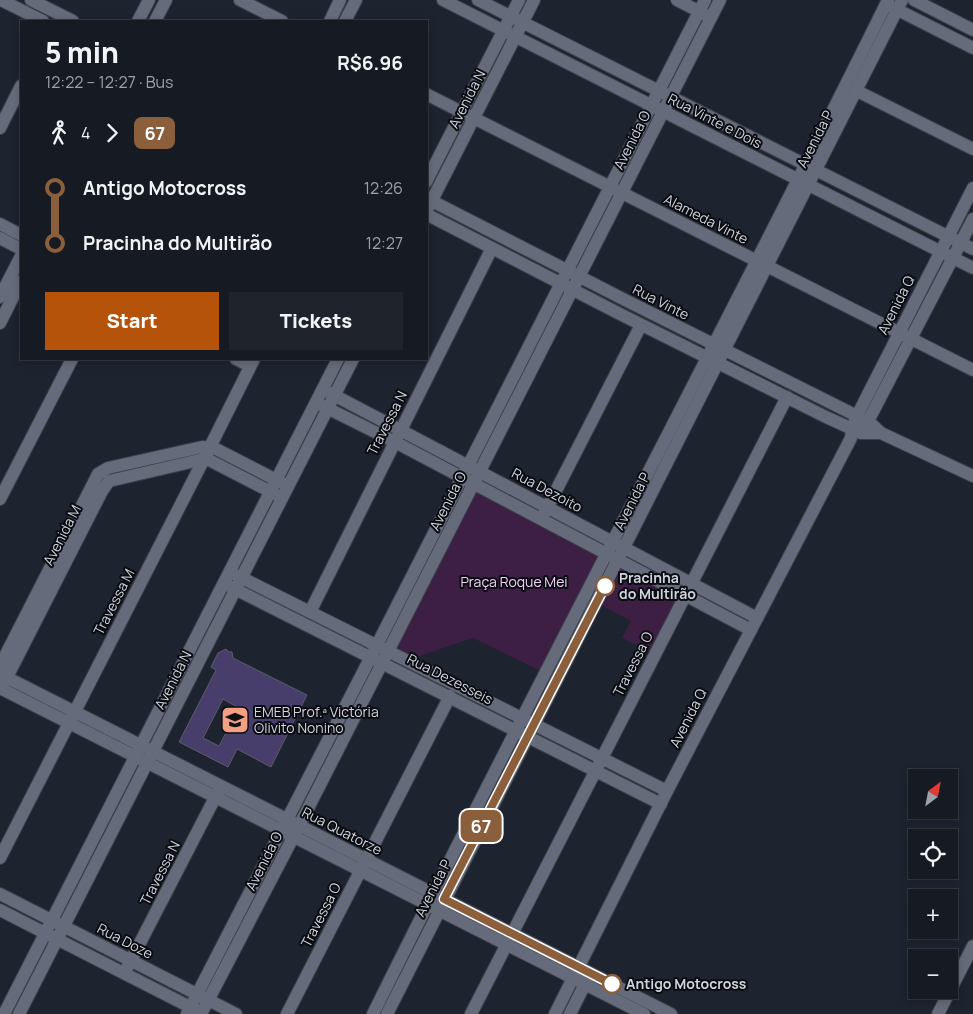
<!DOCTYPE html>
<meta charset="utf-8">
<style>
body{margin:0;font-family:Manrope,sans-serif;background:#1f232b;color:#f1f3f6;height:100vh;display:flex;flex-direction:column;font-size:19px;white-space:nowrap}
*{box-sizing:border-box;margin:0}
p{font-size:16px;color:#9ea1a6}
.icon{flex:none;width:28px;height:28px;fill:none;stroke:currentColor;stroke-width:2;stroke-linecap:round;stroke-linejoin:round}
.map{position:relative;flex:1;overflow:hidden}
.sheet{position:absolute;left:20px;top:20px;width:408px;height:340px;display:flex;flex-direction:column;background:#161a23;border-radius:0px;box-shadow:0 2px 8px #0003,0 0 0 1px #353841}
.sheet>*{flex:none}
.badge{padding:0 10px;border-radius:8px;font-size:18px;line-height:32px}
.needle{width:32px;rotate:32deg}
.buttons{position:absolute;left:908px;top:769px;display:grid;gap:10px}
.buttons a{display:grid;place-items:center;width:50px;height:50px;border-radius:0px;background:#161a23;box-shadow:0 2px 8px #0003,0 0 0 1px #353841;font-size:25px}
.map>.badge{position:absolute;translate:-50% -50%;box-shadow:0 0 0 2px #fff}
.legs{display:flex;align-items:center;gap:8px;height:55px;padding:0 25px;font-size:16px}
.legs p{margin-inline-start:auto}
.head{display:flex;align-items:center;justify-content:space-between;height:85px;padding:0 25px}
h1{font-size:28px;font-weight:800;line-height:38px}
.button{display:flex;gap:10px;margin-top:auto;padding:10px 25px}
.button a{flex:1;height:58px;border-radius:0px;background:#b45309;color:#fff;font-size:20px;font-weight:800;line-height:58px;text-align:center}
.button a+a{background:#1f232b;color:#f1f3f6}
ul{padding:0 25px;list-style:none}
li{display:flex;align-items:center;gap:18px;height:55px;font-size:19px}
li i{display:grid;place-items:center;width:8px;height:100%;margin:0 6px;background:currentColor}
li i::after{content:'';width:12px;height:12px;margin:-6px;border:4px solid;border-radius:50%;background:#161a23}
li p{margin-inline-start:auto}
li:first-child i{background:linear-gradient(#0000 50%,currentColor 0)}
li:last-child i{background:linear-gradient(currentColor 50%,#0000 0)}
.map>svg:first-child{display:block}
</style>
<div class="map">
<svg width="973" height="1014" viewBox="0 0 973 1014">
<rect width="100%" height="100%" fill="#1d232f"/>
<!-- green -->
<g fill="#3c1f43">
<polygon points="473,484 606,554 545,673 473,638 408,660 388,651"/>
<polygon points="619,560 685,595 655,655 622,638 631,621 597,603"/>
</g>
<!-- building -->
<path fill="#483e6b" stroke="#5e5b6b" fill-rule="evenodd" d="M226 649 229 652H232L233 658 307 695 271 767 237 749 228 767 179 742 216 670 211 667 218 653ZM223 699 239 708 219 746 203 738Z"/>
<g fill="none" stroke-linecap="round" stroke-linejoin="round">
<defs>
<g id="minor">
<polyline points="1,0 43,21"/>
<polyline points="31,0 73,21"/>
<polyline points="240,0 282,21"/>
<polyline points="443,0 973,268"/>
<polyline points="478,0 973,249"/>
<polyline points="677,0 706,15"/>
<polyline points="914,0 973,30"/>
<polyline points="890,6 973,48"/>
<polyline points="138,21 149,0"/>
<polyline points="155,21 166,0"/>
<polyline points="330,21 340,0"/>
<polyline points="345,21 356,0"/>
<polyline points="857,91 973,149"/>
<polyline points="426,94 973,370"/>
<polyline points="0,128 21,86"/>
<polyline points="426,182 519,0"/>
<polyline points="426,198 627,301 869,422 881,433 973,476"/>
<polyline points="428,208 534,0"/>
<polyline points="426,214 620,314 826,417 861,433 881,433"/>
<polyline points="0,224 21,235"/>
<polyline points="0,238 21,249"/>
<polyline points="0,297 21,256"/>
<polyline points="0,323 21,281"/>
<polyline points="236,359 250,366"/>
<polyline points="328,392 757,618"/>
<polyline points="321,405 395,442 751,630"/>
<polyline points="865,427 973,219"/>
<polyline points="0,499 72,359"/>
<polyline points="544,514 641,325"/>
<polyline points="236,575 667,791"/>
<polyline points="229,586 661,804"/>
<polyline points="310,612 492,248"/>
<polyline points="0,666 94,482 98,474 108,468 202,447 216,449 284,484"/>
<polyline points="0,674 671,1014"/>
<polyline points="4,683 102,491 109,481 204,459 211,461 277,495"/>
<polyline points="0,688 644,1014"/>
<polyline points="0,858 204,459 254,359"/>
<polyline points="0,894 236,1014"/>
<polyline points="0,910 198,1011"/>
<polyline points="127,968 219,790"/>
<polyline points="4,1014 338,359"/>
<polyline points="19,1014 353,359"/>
<polyline points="187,1014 377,645 705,0"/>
<polyline points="201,1014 299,826 720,0"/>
<polyline points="287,1014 450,696"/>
<path d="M373 1014C541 674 720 340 888 0"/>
<polyline points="387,1014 902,0"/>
<polyline points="471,1014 787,397"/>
<polyline points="555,1014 667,791 851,438 852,428 857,416 973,188"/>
<polyline points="570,1014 588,978"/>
<polyline points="938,1014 973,946"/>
</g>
</defs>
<!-- minor casing -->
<use href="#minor" stroke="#3c404a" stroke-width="14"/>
<!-- minor -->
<use href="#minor" stroke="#656b7a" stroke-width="12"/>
</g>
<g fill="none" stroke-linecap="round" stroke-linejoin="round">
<defs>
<polyline id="line-1" points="605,586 444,899 612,984"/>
</defs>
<!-- line-1 casing -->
<use href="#line-1" stroke="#fff" stroke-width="11"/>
<!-- line-1 -->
<use href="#line-1" stroke="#8b5e3c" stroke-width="8"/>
</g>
<!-- icons -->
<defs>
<symbol id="school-square" viewBox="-11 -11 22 22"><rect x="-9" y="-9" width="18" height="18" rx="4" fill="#f39f86" stroke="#0a0c12"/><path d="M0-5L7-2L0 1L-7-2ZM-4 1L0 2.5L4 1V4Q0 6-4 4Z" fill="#111"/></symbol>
</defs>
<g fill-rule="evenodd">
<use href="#school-square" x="219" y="704" width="32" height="32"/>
</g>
<!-- markers -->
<g fill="#fff" stroke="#8b5e3c" stroke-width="2.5">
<circle cx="605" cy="586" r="9"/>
<circle cx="612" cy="984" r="9"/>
</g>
<g text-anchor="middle" stroke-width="4" stroke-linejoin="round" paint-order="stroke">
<!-- street labels -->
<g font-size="14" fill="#d0d4dc" stroke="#0a0c12">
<text transform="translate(467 99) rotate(-63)" y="5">Avenida N</text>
<text transform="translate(715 121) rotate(27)" y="5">Rua Vinte e Dois</text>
<text transform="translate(815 139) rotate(-63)" y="5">Avenida P</text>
<text transform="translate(632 140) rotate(-63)" y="5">Avenida O</text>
<text transform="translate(706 219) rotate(27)" y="5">Alameda Vinte</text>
<text transform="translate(661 302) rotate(27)" y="5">Rua Vinte</text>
<text transform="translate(896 305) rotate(-63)" y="5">Avenida Q</text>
<text transform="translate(387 423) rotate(-63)" y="5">Travessa N</text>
<text transform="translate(547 490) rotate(28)" y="5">Rua Dezoito</text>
<text transform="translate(448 501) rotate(-63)" y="5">Avenida O</text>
<text transform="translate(632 501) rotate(-63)" y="5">Avenida P</text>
<text transform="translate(62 535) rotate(-63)" y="5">Avenida M</text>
<text transform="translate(114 602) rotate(-63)" y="5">Travessa M</text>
<text transform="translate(633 664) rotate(-63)" y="5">Travessa O</text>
<text transform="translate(450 679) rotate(27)" y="5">Rua Dezesseis</text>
<text transform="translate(173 680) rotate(-63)" y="5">Avenida N</text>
<text transform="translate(688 718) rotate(-63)" y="5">Avenida Q</text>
<text transform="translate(342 831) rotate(27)" y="5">Rua Quatorze</text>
<text transform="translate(264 861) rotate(-63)" y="5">Avenida O</text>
<text transform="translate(160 873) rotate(-63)" y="5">Travessa N</text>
<text transform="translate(433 888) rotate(-63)" y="5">Avenida P</text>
<text transform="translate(321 915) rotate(-63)" y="5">Travessa O</text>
<text transform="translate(125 941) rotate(27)" y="5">Rua Doze</text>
</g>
<!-- stop labels -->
<g font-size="14" font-weight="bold" fill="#d0d4dc" stroke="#0a0c12" text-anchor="start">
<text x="619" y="583">Pracinha<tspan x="619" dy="16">do Multirão</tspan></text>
<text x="626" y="989">Antigo Motocross</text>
</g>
<!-- park labels -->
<g font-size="14" fill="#f1d2fa" stroke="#0a0c12">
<text x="514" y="587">Praça Roque Mei</text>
</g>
<!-- poi labels -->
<g font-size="14" fill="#d0d4dc" stroke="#0a0c12" text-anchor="start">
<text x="254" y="717">EMEB Prof.ª Victória<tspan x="254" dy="16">Olivito Nonino</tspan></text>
</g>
</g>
</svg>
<div class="buttons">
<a><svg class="needle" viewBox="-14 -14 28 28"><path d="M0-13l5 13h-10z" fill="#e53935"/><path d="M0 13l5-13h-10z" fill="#9ea1a6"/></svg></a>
<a><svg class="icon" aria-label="locate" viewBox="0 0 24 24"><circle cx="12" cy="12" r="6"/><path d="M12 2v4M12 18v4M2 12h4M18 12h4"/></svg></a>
<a>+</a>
<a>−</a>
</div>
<b class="badge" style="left:481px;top:826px;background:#8b5e3c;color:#fff">67</b>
<section class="sheet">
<div class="head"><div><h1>5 min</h1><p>12:22 – 12:27 · Bus</p></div><b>R$6.96</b></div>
<div class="legs"><svg class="icon" aria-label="walk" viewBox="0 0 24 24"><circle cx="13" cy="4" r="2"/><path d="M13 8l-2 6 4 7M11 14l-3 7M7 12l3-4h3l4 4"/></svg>4<svg class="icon" aria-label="forward" viewBox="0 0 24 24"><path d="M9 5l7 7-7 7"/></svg><b class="badge" style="background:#8b5e3c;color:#fff">67</b></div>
<ul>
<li><i style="color:#8b5e3c"></i><b>Antigo Motocross</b><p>12:26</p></li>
<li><i style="color:#8b5e3c"></i><b>Pracinha do Multirão</b><p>12:27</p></li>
</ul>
<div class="button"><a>Start</a><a>Tickets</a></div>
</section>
</div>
